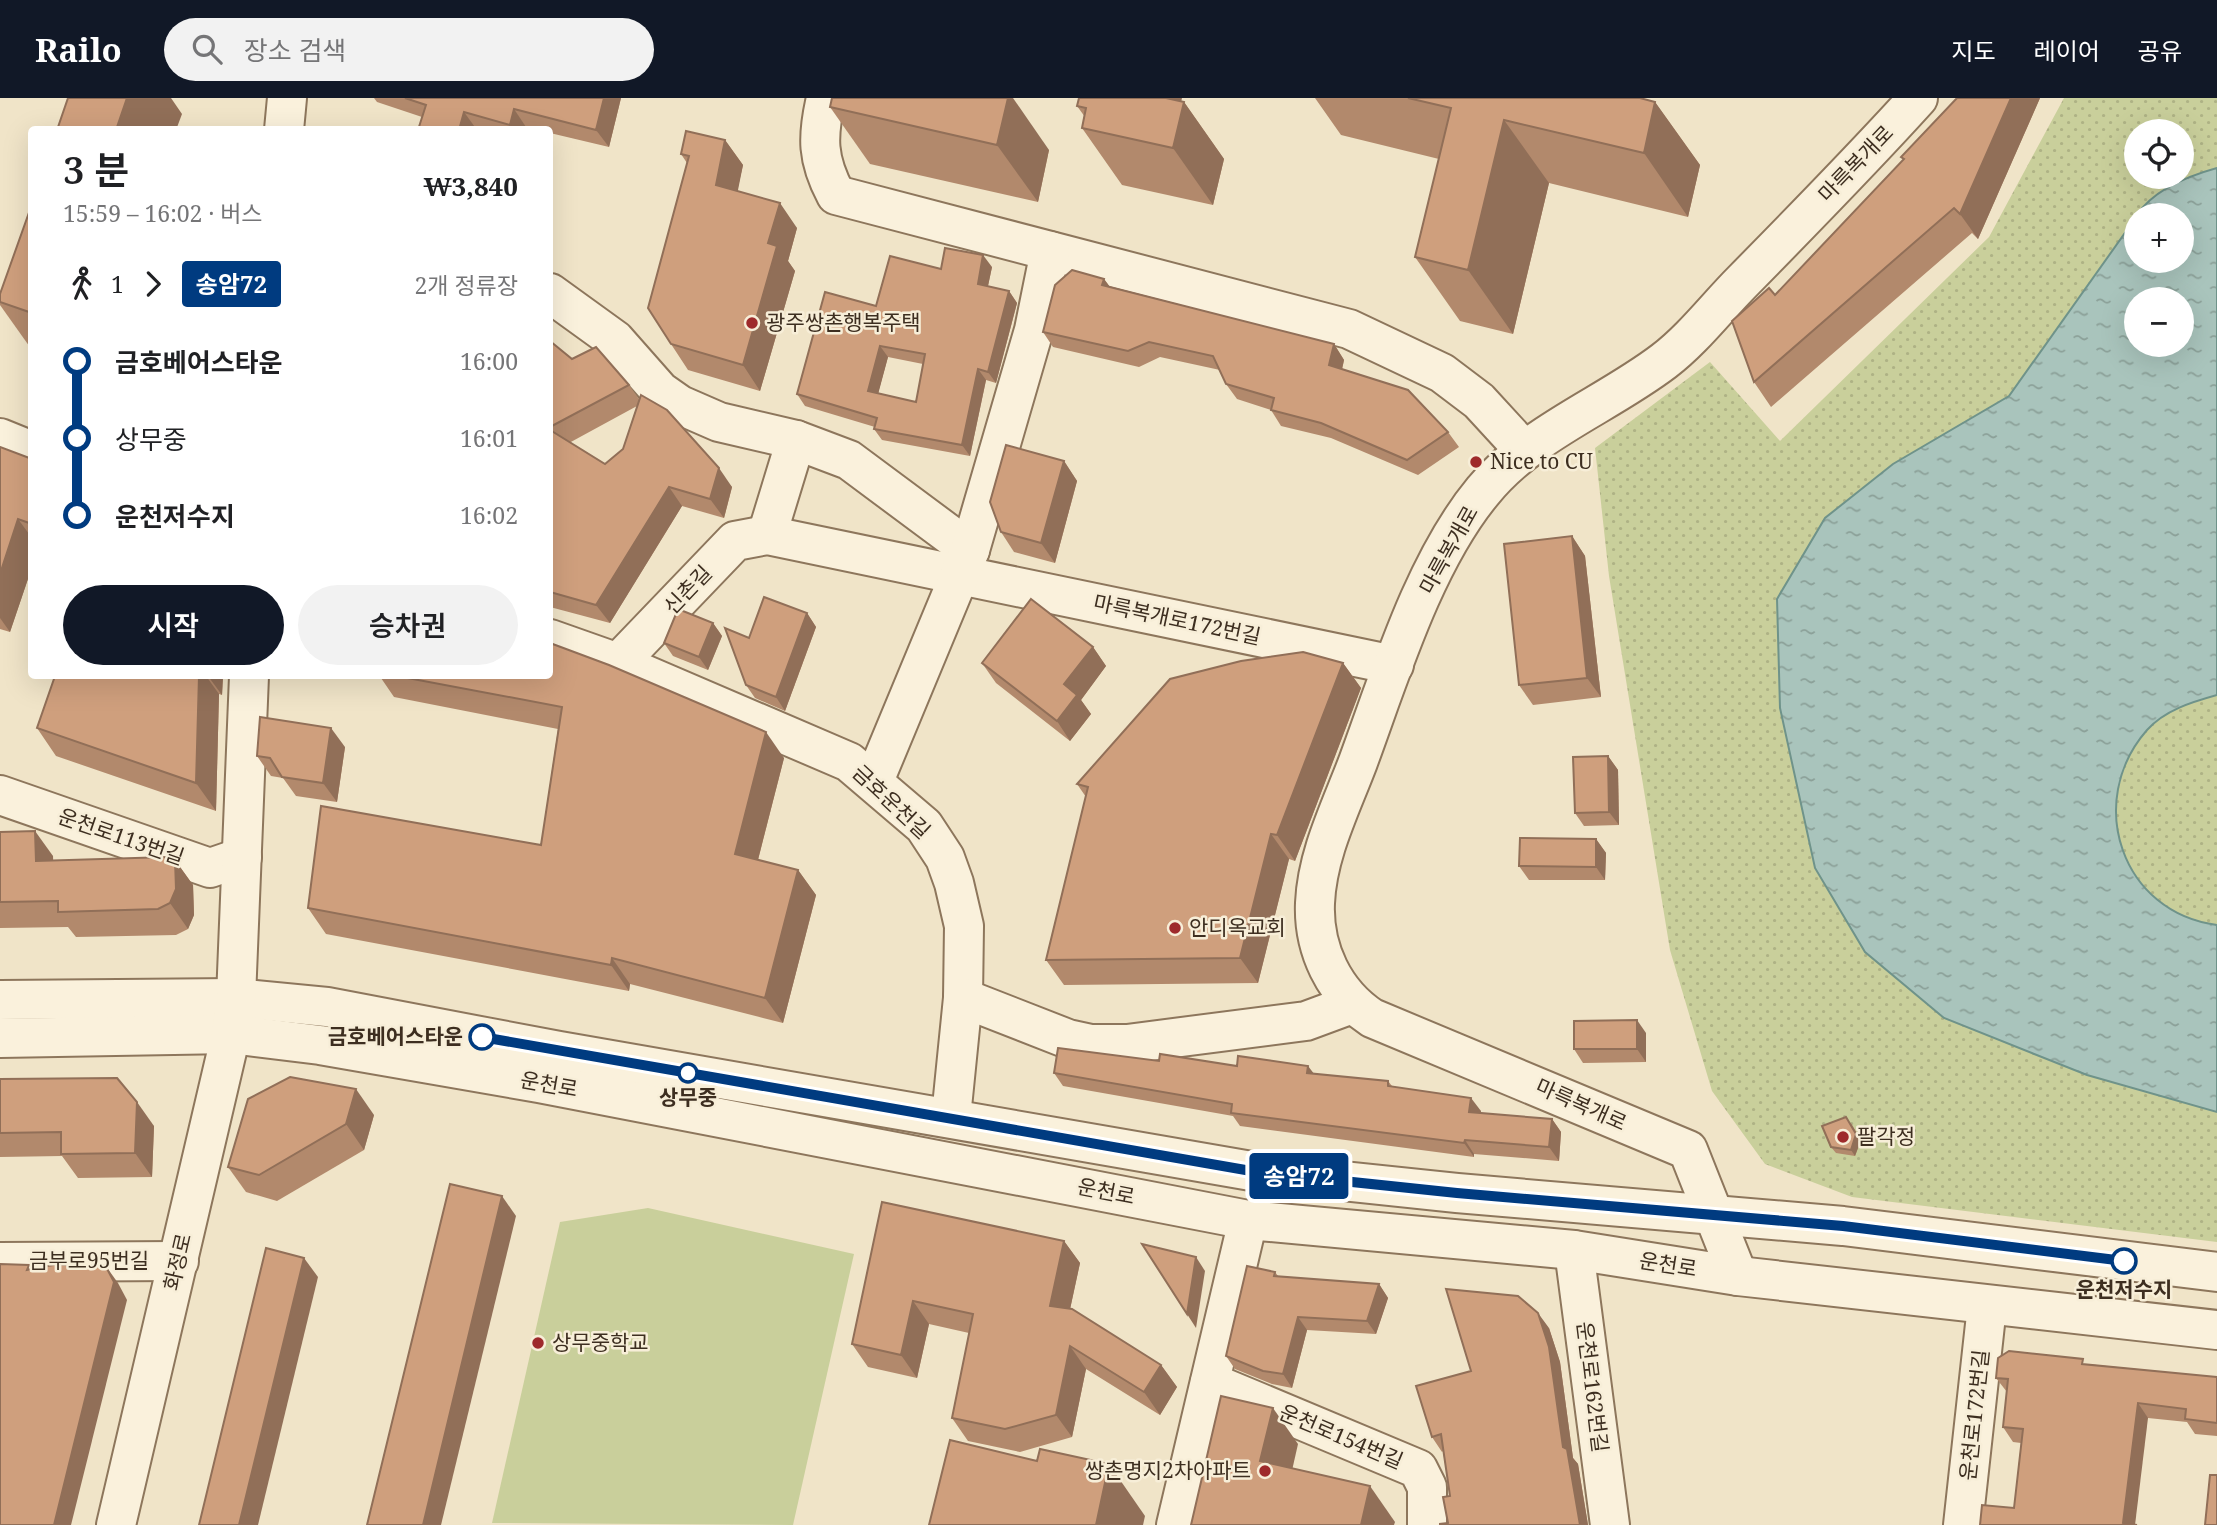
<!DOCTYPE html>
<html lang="ko">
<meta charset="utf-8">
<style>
body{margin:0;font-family:"Noto Serif","Noto Sans KR",serif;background:#f2f2f2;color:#202124;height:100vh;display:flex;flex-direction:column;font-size:26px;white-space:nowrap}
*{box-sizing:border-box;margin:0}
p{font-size:23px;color:#757577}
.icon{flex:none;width:38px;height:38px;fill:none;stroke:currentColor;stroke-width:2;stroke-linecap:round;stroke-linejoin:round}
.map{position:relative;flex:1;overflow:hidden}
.drawer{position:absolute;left:28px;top:28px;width:525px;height:553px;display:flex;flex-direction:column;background:#fff;border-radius:7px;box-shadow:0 7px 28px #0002}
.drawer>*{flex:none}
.badge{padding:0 14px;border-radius:5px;font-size:24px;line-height:46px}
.controls{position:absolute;left:2124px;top:21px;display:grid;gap:14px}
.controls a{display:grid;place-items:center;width:70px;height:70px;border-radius:50%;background:#fff;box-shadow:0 7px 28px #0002;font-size:35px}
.map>.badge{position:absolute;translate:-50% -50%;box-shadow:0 0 0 4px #fff}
.legs{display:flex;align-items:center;gap:10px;height:77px;padding:0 35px;font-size:23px}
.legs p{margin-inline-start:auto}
.headline{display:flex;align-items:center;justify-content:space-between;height:119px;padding:0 35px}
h1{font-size:38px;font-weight:600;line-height:52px}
.button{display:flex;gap:14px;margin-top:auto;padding:14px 35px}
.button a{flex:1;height:80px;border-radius:42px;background:#111827;color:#fff;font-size:28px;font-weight:600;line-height:80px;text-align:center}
.button a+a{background:#f2f2f2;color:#202124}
ul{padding:0 35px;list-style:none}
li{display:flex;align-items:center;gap:24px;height:77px;font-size:26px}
li i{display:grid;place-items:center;width:10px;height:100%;margin:0 9px;background:currentColor}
li i::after{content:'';width:18px;height:18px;margin:-9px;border:5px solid;border-radius:50%;background:#fff}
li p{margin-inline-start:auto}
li:first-child i{background:linear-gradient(#0000 50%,currentColor 0)}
li:last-child i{background:linear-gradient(currentColor 50%,#0000 0)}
header{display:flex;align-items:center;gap:42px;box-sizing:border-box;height:98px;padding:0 35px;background:#111827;color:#fff}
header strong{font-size:33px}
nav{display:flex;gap:38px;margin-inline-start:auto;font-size:24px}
.search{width:490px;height:63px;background:#f2f2f2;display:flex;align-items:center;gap:18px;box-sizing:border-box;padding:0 24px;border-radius:38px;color:#757577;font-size:26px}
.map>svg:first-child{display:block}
</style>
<header>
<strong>Railo</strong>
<div class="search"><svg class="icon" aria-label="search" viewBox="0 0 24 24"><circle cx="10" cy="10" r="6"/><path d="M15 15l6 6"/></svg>장소 검색</div>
<nav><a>지도</a><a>레이어</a><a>공유</a></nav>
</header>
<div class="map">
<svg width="2217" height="1427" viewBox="0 0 2217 1427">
<defs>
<pattern id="grass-dots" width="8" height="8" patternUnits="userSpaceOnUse" patternTransform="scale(1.75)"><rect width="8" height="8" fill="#c9cf9b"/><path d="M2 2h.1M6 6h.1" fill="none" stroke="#aeb285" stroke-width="1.8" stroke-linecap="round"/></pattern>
<pattern id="water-ripples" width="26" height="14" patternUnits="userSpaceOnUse" patternTransform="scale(1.75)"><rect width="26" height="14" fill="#a9c4bc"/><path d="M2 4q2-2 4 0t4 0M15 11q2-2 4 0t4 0" fill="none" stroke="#8ba098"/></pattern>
</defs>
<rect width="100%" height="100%" fill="#f0e4c8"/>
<!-- grass -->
<path fill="url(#grass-dots)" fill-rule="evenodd" d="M2064 0H2217V1144L1852 1099 1765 1066 1712 993 1670 852 1609 478 1595 350 1710 264 1780 343 1989 139ZM2137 33H2182V79H2137ZM2137 117H2182V163H2137ZM2137 201H2182V247H2137Z"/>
<!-- garden -->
<polygon fill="#c9cf9b" points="648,1110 854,1156 793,1427 492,1425 560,1124"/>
<!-- water -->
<path fill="url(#water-ripples)" stroke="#6f938a" stroke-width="2" fill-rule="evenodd" d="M2217 70V597C2192 604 2165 612 2147 632 2084 704 2122 815 2217 827V1014L2087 977 1944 920 1865 854 1815 770 1780 610 1777 501 1825 420 1893 366 2009 298 2137 118V163H2182V117H2137C2154 91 2188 78 2217 70ZM2137 201H2182V247H2137Z"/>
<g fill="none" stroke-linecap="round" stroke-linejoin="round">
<defs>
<g id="minor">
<path d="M826 0C817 39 817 61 836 97L1349 231 1442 275 1479 303 1524 352"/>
<polyline points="284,32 287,0"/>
<polyline points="550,195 615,242 660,293 680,307 719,324 796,342 849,362 970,452"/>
<polyline points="0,340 32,353"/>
<polyline points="767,437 796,342"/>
<polyline points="550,541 618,565 849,664 924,728 945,760 954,785 964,828 963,900 951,1019"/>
<polyline points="618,565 735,443 767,437 1394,567"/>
<polyline points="874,683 970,452 1034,232 1050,153"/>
<polyline points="0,697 210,770 242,759"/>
<polyline points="963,900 1068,941 1091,946 1127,946 1306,923 1352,906"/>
<polyline points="0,902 236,900 327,909 559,953 1257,1074 1457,1095 1843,1128 2217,1174"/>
<polyline points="0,940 231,936 320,947 539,985 1248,1122 1574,1152 1738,1178 2217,1232"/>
<polyline points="1574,1152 1610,1427"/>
<polyline points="0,1164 179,1163"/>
<path d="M1738 1178 1688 1052 1372 920C1334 895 1313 851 1315 805 1317 756 1341 709 1358 664 1390 577 1424 464 1483 393 1531 334 1605 308 1664 263 1693 241 1717 209 1743 183 1802 123 1861 63 1918 0"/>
<polyline points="1210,1284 1418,1371 1427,1389 1427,1427"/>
<polyline points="116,1427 231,936 236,900 249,578"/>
<polyline points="1176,1427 1248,1122"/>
<polyline points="1963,1427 1987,1208"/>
</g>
</defs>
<!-- minor casing -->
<use href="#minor" stroke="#8d765c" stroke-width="42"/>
<!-- minor -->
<use href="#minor" stroke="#faf1dc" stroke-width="38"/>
</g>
<!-- wall -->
<g fill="#b2896c" fill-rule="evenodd">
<polygon points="374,0 621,0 609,49 550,35 550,32 537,32 526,29 525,32 418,32 422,19 377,4"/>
<polygon points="1315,0 1640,0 1655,4 1700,67 1688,119 1549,85 1513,236 1460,223 1415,159 1439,61 1341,37"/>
<polygon points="1957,0 2040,0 1978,141 1972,135 1771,309 1754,284 1775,197 1903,62 1901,59"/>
<polygon points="1184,4 1224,61 1213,107 1122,87 1082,30 1085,19 1077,8"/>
<polygon points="830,9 1049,52 1038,104 870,66"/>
<polygon points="725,42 743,67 737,93 797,130 788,163 795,173 760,293 688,272 671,246 687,65 681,56"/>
<polygon points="32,106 32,252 0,207 0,196"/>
<path d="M992 169 988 188 1009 193 1017 205 996 285 986 282 970 358 882 342 874 331 875 329 805 308 797 296 876 208 941 171ZM888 259 923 266 916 304 878 295Z"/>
<polygon points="1104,181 1110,189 1334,246 1344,262 1342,272 1448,334 1459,349 1418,377 1331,340 1281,328 1271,312 1237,301 1226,286 1220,272 1160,259 1139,269 1053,249 1043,234"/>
<path d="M550 243 572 261 629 287 639 301 732 389 724 420 682 408 610 525 550 509ZM637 308 623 351 605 366 569 345Z"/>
<polygon points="0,349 32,361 32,469 10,534 0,531"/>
<polygon points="1064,363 1077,383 1055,465 1014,454 1001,434"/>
<polygon points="1572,438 1585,458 1601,599 1533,607 1519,587"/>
<polygon points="807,515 816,529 785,613 755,600 746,587 749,540"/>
<polygon points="713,525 722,538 708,572 673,558 664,545"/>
<polygon points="1093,549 1106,568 1081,602 1091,616 1070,643 996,585 982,565"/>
<polygon points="1343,565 1361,590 1295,763 1289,761 1258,885 1064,887 1046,862 1086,699 1077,686"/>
<polygon points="55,578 223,578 222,597 219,596 216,713 56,658 37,630"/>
<polygon points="365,578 550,578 784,660 758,762 798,772 816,797 783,925 630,886 629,893 326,836 308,810 541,747 558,631 394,599 381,580"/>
<polygon points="345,649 337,704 296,698 283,680 271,678 257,658"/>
<polygon points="1608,658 1618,672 1619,727 1584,728 1575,715"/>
<polygon points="0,734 53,758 53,762 175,762 193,787 194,817 188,831 176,837 76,839 68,829 0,830"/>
<polygon points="1596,741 1606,755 1605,782 1529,782 1519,768"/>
<polygon points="1646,935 1646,964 1583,965 1574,951"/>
<polygon points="1237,968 1388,983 1392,988 1481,1013 1480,1015 1552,1021 1561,1034 1559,1063 1474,1056 1474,1059 1240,1028 1233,1018 1063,988 1054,975"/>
<polygon points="0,981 154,1028 152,1079 78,1080 62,1058 0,1059"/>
<polygon points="248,1001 374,1017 364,1052 277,1103 246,1094 228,1069"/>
<polygon points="1851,1025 1861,1042 1855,1058 1836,1055 1831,1049"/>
<polygon points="882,1104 1064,1143 1080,1165 1070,1211 1161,1267 1177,1289 1160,1317 1086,1271 1072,1339 1020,1354 968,1343 952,1320 969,1235 929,1226 917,1280 868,1269 852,1246"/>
<polygon points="1275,1174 1278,1178 1379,1186 1388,1200 1376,1236 1307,1232 1292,1290 1272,1286 1235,1271 1226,1258"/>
<polygon points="1549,1230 1560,1264 1573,1360 1578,1366 1588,1427 1440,1427 1448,1425 1450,1398 1443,1353 1442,1354 1432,1339 1471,1273"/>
<polygon points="2087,1266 2217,1279 2217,1338 2195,1336 2187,1324 2148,1320 2014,1410 2021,1345 2013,1344 2003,1329 2007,1294 1996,1280"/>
</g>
<!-- shaded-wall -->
<g fill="#916f58">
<polygon points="127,0 171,0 182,16 176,32 116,32"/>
<polygon points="604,0 621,0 609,49 596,32"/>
<polygon points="1008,0 1013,0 1049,52 1038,104 997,47"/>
<polygon points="1137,0 1182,0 1171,49"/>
<polygon points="2011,0 2040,0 1978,141 1960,116"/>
<polygon points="1184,4 1224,61 1213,107 1173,50"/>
<polygon points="1655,4 1700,67 1688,119 1644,55"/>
<polygon points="514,11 526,29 525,32 513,32 510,27"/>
<polygon points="464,14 477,32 459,32"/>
<polygon points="1504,22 1549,85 1513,236 1468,172"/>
<polygon points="725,42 743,67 734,112 716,87"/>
<polygon points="780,105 797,130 788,163 795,173 760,293 743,267 768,145"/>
<polygon points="983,157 992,169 986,197 978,186"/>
<polygon points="1104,181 1115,196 1102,187"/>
<polygon points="1009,193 1017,205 996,285 988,274"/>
<polygon points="1334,246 1344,262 1339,283 1329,267"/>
<polygon points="880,248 888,259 876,304 868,293"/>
<polygon points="978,271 986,282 970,358 962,347"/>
<polygon points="1064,363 1077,383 1055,465 1041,445"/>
<polygon points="719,370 732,389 724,420 710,401"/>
<polygon points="669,389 682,408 610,525 596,507"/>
<polygon points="18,421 32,440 32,469 10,534 0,520 0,476"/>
<polygon points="1572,438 1585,458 1601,599 1587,580"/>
<polygon points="807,515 816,529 785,613 776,599"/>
<polygon points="713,525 722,538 708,572 699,559"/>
<polygon points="1093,549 1106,568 1081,602 1091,616 1070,643 1057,623 1064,586"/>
<polygon points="1343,565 1361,590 1295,763 1277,737"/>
<polygon points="199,578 206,578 219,596 216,713 196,685"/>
<polygon points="208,578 223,578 222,597"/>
<polygon points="331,630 345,649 337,704 323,685"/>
<polygon points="766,634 784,660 753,781 735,756"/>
<polygon points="1608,658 1618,672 1619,727 1609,714"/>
<polygon points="35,733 53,758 54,788 36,763"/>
<polygon points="1271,736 1289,761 1258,885 1240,860"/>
<polygon points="1596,741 1606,755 1605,782 1596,769"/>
<polygon points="175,762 193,787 194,817 188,831 170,805"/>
<polygon points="798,772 816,797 783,925 765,900"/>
<polygon points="612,860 630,886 629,893 611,867"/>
<polygon points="1637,922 1646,935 1646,964 1637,951"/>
<polygon points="1308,968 1318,981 1307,975"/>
<polygon points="356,991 374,1017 364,1052 346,1026"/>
<polygon points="1471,1000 1481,1013 1479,1027 1469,1014"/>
<polygon points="137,1004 154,1028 152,1079 135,1055"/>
<polygon points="1846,1019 1861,1042 1855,1058 1851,1052"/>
<polygon points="1552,1021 1561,1034 1559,1063 1549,1049"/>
<polygon points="1465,1042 1474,1056 1474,1059 1464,1045"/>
<polygon points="502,1098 516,1118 441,1427 423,1427"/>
<polygon points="1064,1143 1080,1165 1066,1230 1050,1208"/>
<polygon points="1196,1159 1205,1173 1196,1230 1187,1216"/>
<polygon points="304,1160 318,1179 258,1427 239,1427"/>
<polygon points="105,1167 118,1185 127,1202 71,1427 54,1427"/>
<polygon points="1379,1186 1388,1200 1376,1236 1367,1223"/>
<polygon points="913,1203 929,1226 917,1280 901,1257"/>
<polygon points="1538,1215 1549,1230 1560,1264 1573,1360 1578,1366 1588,1427 1580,1427 1563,1349"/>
<polygon points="1298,1219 1307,1232 1292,1290 1283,1276"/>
<polygon points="1070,1248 1086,1271 1072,1339 1056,1317"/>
<polygon points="1161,1267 1177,1289 1160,1317 1144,1294"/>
<polygon points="2138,1305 2148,1320 2135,1427 2123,1425"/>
<polygon points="1273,1310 1298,1346 1286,1399 1260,1363"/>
<polygon points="1109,1366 1145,1418 1143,1427 1096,1427"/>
<polygon points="1370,1388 1395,1424 1394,1427 1361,1427"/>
</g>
<!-- building -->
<g fill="#cf9f7d" stroke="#916f58" stroke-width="2" fill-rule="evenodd">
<polygon points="68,0 127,0 116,32 57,32"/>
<polygon points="405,0 604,0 596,32 514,11 510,27 464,14 459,32 418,32 426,7"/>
<polygon points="832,0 1008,0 997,47 830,9"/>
<polygon points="1079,0 1166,0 1184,4 1173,50 1082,30 1086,10 1077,8"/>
<polygon points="1408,0 1640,0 1655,4 1644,55 1504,22 1468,172 1415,159 1451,10"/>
<polygon points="1957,0 2011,0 1960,116 1954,110 1754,284 1732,223 1769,190 1775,197 1904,61 1901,59"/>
<polygon points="686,33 725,42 716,87 780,105 768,145 777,148 743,267 671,246 648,210 689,58 681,56"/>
<polygon points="32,106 32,215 0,204 0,196"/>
<path d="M945 150 983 157 978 186 1009 193 988 274 978 271 962 347 874 331 877 320 797 296 825 194 876 208 890 158 941 171ZM880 248 925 256 916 304 868 293Z"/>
<polygon points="1072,172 1104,181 1102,187 1334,246 1329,267 1408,292 1448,334 1407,362 1321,325 1271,312 1274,300 1226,286 1213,258 1149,244 1128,253 1043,234 1055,187"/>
<polygon points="550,243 572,261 596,249 629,287 550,329"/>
<polygon points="641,297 667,312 719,370 710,401 669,389 596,507 550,494 550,332 605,366 623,351"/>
<polygon points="1006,347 1064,363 1041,445 1001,434 990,404"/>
<polygon points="0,349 32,361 32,426 18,421 0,476"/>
<polygon points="1572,438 1587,580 1519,587 1504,446"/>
<polygon points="764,499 807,515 776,599 746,587 725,530 749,540"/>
<polygon points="1031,501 1093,549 1064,586 1077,597 1057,623 982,565"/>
<polygon points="678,511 713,525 699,559 664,545"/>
<polygon points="550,545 609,567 766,634 735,756 798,772 765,900 612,860 611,867 308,810 321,708 541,747 562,609 397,578 550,578"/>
<polygon points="1303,554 1343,565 1277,737 1271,736 1240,860 1046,862 1088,689 1077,686 1170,581 1241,563"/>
<polygon points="55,578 199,578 196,685 37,630"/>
<polygon points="260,619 331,630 323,685 282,679 270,660 257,658"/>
<polygon points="1608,658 1609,714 1575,715 1573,659"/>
<polygon points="35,733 36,763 168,759 175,762 176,791 170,805 158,811 58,814 58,803 0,804 0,734"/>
<polygon points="1520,740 1596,741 1596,769 1519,768"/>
<polygon points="1637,922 1637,951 1574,951 1574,923"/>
<polygon points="1058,950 1159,963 1160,956 1237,968 1238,958 1308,968 1307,975 1388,983 1388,988 1471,1000 1469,1014 1552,1021 1549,1049 1465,1042 1464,1045 1231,1015 1232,1006 1054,975"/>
<polygon points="290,979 356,991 346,1026 259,1077 228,1069 248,1001"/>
<polygon points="117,980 137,1004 135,1055 61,1056 61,1034 0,1035 0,981"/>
<polygon points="1846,1019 1856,1036 1851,1052 1831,1049 1822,1028"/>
<polygon points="450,1086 502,1098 423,1427 367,1427"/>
<polygon points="882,1104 1064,1143 1050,1208 1072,1211 1161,1267 1144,1294 1070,1248 1056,1317 1005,1331 952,1320 973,1216 913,1203 901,1257 852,1246"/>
<polygon points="1142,1146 1196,1159 1187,1216"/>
<polygon points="266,1150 304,1160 239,1427 199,1427"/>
<polygon points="0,1166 29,1167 27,1172 53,1167 105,1167 114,1184 54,1427 0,1427"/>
<polygon points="1247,1168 1275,1174 1274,1178 1379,1186 1367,1223 1298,1219 1283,1276 1263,1273 1226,1258"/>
<polygon points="1446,1191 1518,1198 1538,1215 1549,1249 1563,1349 1567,1351 1580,1427 1440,1427 1440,1426 1448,1425 1443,1399 1450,1398 1441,1336 1432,1339 1416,1288 1471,1273"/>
<polygon points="2009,1253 2083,1261 2082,1266 2217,1279 2217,1325 2185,1321 2186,1311 2138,1305 2123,1425 2137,1427 1980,1427 1982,1407 2014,1410 2023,1331 2003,1329 2008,1281 1996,1280 1998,1260"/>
<polygon points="1221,1298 1273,1310 1260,1363 1370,1388 1361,1427 1191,1427"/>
<polygon points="950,1342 1037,1363 1040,1351 1109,1366 1096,1427 929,1427"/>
<polygon points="2210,1377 2217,1377 2217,1427 2205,1427"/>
</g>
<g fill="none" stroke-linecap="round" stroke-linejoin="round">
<defs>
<polyline id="line-1" points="482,939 1257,1074 1457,1095 1843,1128 2124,1163"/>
</defs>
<!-- line-1 casing -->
<use href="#line-1" stroke="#fff" stroke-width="16"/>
<!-- line-1 -->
<use href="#line-1" stroke="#003b80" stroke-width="10"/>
</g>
<!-- markers -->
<g fill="#9e2a2b" stroke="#f7eed8" stroke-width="2.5">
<circle cx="752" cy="225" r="7"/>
<circle cx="1476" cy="364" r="7"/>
<circle cx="1175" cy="830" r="7"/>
<circle cx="1843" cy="1039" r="7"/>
<circle cx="538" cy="1245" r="7"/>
<circle cx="1265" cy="1373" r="7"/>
</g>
<g fill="#fff" stroke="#003b80" stroke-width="3.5">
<circle cx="482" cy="939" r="12"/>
<circle cx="688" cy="975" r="9"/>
<circle cx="2124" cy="1163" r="12"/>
</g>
<g text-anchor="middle" stroke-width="5" stroke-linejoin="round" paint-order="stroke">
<!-- street labels -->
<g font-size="21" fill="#3d2e20" stroke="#f7eed8">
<text transform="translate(1856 66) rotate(-46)" y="7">마륵복개로</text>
<text transform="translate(1449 452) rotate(-61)" y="7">마륵복개로</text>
<text transform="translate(688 492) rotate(-46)" y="7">신촌길</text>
<text transform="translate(1177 522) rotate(12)" y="7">마륵복개로172번길</text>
<text transform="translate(891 704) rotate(43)" y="7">금호운천길</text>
<text transform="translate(121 739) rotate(19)" y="7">운천로113번길</text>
<text transform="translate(549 987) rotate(10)" y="7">운천로</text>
<text transform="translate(1581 1007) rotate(24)" y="7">마륵복개로</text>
<text transform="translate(1106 1094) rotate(11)" y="7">운천로</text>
<text x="89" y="1170">금부로95번길</text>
<text transform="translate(178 1164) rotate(-77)" y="7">화정로</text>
<text transform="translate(1668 1167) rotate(9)" y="7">운천로</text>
<text transform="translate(1592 1289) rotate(83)" y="7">운천로162번길</text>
<text transform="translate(1975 1317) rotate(-84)" y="7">운천로172번길</text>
<text transform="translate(1341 1339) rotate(23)" y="7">운천로154번길</text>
</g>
<!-- poi labels -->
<g font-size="21" fill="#3d2e20" stroke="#f7eed8" text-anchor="start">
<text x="766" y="232">광주쌍촌행복주택</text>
<text x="1490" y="371">Nice to CU</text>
<text x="1189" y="837">안디옥교회</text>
<text x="1857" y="1046">팔각정</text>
<text x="552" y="1252">상무중학교</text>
<text x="1251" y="1380" text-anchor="end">쌍촌명지2차아파트</text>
</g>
<!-- stop labels -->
<g font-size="21" font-weight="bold" fill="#3d2e20" stroke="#f7eed8">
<text x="463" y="946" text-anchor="end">금호베어스타운</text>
<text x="688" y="1007">상무중</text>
<text x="2124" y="1199">운천저수지</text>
</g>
</g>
</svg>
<div class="controls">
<a><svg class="icon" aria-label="locate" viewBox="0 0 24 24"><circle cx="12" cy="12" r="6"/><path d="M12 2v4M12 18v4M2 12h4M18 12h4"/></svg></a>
<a>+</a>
<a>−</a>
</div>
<b class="badge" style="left:1299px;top:1078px;background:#003b80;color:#fff">송암72</b>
<section class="drawer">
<div class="headline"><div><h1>3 분</h1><p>15:59 – 16:02 · 버스</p></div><b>₩3,840</b></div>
<div class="legs"><svg class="icon" aria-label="walk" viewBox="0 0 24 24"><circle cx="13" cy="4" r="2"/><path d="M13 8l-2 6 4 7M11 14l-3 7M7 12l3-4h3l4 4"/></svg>1<svg class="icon" aria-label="forward" viewBox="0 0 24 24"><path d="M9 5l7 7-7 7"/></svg><b class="badge" style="background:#003b80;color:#fff">송암72</b><p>2개 정류장</p></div>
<ul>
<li><i style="color:#003b80"></i><b>금호베어스타운</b><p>16:00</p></li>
<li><i style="color:#003b80"></i><span>상무중</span><p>16:01</p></li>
<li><i style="color:#003b80"></i><b>운천저수지</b><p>16:02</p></li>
</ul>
<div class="button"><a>시작</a><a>승차권</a></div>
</section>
</div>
